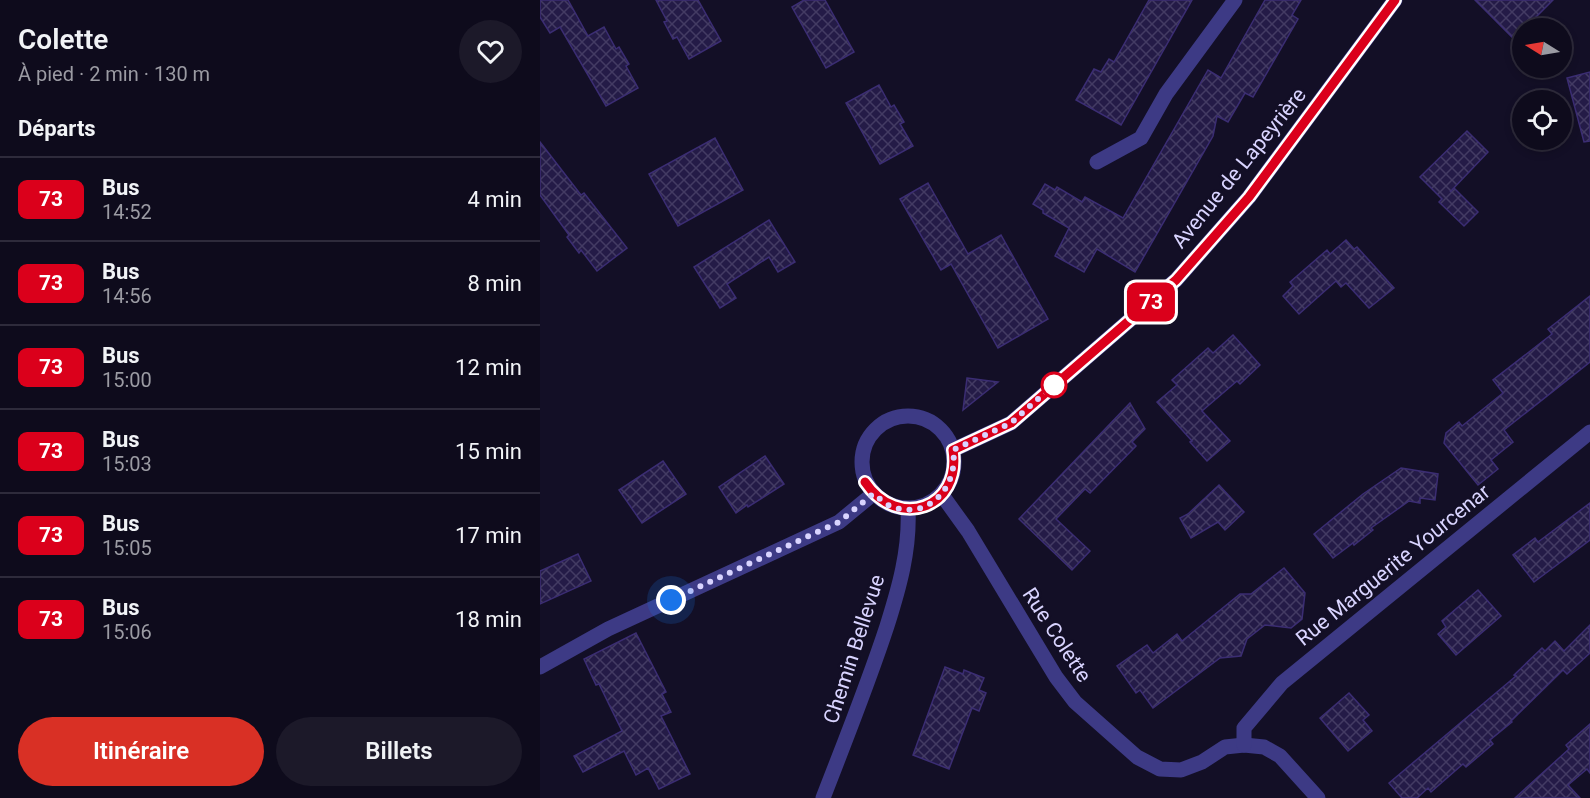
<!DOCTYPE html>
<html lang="fr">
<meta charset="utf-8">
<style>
body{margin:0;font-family:Roboto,sans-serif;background:#1c1929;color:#f1f3f6;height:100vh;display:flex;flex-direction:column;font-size:22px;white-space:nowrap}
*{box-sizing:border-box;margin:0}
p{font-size:20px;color:#9b9ba3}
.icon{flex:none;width:33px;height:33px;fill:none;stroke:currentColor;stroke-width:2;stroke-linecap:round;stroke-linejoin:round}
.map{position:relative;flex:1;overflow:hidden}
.sheet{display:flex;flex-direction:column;background:#0e0b1c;width:540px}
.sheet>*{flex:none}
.badge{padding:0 12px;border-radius:9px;font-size:21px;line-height:39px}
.needle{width:39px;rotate:281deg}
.fabs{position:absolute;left:972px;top:18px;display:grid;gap:12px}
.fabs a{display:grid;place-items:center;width:60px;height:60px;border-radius:50%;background:#0e0b1c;box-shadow:0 3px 9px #0003,0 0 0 2px #2e2b3b;font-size:30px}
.you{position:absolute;width:30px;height:30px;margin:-15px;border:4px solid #fff;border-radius:50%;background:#1a73e8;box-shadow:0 0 0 9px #1a73e833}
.map>.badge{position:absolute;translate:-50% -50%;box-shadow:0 0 0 3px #fff}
h2{padding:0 18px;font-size:22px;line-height:54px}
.round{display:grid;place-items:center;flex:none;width:63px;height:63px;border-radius:32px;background:#1c1929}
.head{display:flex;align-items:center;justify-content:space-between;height:102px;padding:0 18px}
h1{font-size:28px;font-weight:600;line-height:45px}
.button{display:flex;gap:12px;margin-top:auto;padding:12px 18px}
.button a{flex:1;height:69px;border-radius:36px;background:#d93025;color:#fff;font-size:24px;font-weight:600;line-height:69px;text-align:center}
.button a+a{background:#1c1929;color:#f1f3f6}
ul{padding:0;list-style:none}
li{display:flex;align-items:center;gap:18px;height:84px;padding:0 18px;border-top:2px solid #2e2b3b}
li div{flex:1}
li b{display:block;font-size:22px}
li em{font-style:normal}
li .badge{min-width:66px;font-weight:700;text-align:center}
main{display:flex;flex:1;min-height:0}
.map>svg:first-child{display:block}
</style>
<main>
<section class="sheet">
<div class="head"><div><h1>Colette</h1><p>À pied · 2 min · 130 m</p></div><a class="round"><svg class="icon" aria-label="heart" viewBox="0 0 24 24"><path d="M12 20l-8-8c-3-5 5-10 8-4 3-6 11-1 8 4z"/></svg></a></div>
<h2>Départs</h2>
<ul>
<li><span class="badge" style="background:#db001b;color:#fff">73</span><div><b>Bus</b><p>14:52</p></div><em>4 min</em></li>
<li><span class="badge" style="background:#db001b;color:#fff">73</span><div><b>Bus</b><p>14:56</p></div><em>8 min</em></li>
<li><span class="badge" style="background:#db001b;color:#fff">73</span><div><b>Bus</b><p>15:00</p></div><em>12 min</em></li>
<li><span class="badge" style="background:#db001b;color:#fff">73</span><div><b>Bus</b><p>15:03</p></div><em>15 min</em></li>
<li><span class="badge" style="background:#db001b;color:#fff">73</span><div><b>Bus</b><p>15:05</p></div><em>17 min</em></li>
<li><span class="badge" style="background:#db001b;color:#fff">73</span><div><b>Bus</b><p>15:06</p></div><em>18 min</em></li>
</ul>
<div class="button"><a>Itinéraire</a><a>Billets</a></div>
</section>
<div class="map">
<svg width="1050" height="798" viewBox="0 0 1050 798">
<defs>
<pattern id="building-cross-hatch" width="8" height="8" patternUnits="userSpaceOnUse" patternTransform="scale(1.5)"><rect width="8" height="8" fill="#241b47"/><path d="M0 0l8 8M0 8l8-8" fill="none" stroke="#433b63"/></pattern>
</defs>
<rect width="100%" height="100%" fill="#130f26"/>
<!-- building -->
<g fill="url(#building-cross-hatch)" stroke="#3b2d73" stroke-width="1.5">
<polygon points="0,0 28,0 48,36 64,27 76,49 79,47 89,64 86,66 98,88 66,106 20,27 10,33 0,17"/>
<polygon points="116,0 158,0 181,41 149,59 137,37 133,39 124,22 127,21"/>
<polygon points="264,0 285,0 314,52 286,68 252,7"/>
<polygon points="609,0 652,0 581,125 536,100 554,69 561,72 569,59 574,62"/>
<polygon points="725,0 761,0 752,15 758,19 713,97 705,93 688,122 677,116 673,136 595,272 557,249 544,272 515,256 529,228 503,213 503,210 493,204 505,184 515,190 517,187 542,202 545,197 583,218 668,70 681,78"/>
<polygon points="935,0 1013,0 985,28 982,28 974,39"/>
<polygon points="1050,72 1050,141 1044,142 1027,78"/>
<polygon points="339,85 351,107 354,105 364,122 360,124 373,146 340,164 306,103"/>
<polygon points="927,131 948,152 910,192 914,188 938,212 924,226 899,202 902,199 880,177"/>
<polygon points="175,138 203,190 138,226 109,174"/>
<polygon points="0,142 41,195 44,193 87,248 57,271 41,250 39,253 27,237 29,235 0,195"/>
<polygon points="388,183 428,254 461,235 508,319 458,348 411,264 401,270 360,199"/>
<polygon points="229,220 255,262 238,272 229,257 187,284 196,298 180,308 154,267"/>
<polygon points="806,240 814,249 817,247 854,288 829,308 806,283 801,287 796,281 759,314 743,296 753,286 750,282 787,250 790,254"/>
<polygon points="1050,296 1050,362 964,430 973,442 951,460 958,469 938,485 904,443 906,433 919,422 922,426 963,393 953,380 1012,334 1008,329"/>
<polygon points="693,335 720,365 700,384 697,381 662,411 690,441 667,461 650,442 652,441 617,402 637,385 632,380 668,348 673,353"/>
<polygon points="427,378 458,382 423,410"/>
<polygon points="590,403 605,429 592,442 596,446 550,493 545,489 516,519 550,551 532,570 479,519"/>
<polygon points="225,456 244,484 208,507 207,505 196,513 179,487"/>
<polygon points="123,461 146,494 102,523 79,490"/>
<polygon points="861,468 898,474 895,500 880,498 880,503 869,501 831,528 833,530 814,545 813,543 793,558 774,534 823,494"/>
<polygon points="679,485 704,512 685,530 678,522 651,538 640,518 648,514"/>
<polygon points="1050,503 1050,540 994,582 973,555 995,538 998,542"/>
<polygon points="38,554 51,581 0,604 0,571"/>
<polygon points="744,568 765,593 762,619 751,628 725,625 707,639 701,656 680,658 613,708 600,690 596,693 577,666 607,645 613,653 637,634 642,641 700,594 711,594"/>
<polygon points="938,590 961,616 916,655 898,634 906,627 902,621"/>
<polygon points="1050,625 1050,653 1027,674 1023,670 971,721 972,722 950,740 953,744 926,767 923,764 891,792 888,788 877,798 862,798 849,783 976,676 974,675 1002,648 1005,651 1015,641 1024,651"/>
<polygon points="96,633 126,692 122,694 131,712 121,716 150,774 119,789 108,768 96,775 84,751 43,772 34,756 82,731 59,684 56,685 44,659"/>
<polygon points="405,667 423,674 424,670 444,678 439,690 446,693 439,711 432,708 409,769 373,755"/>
<polygon points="809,693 829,715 823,720 832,731 808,751 780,718"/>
<polygon points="1050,724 1050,773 1047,769 1028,785 1040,798 975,798 1029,749 1026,745"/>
</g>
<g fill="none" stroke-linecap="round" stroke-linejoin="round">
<!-- street -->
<g stroke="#3d3a85" stroke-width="15">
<polyline points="557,162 601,138 626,94 695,0"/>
<circle cx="368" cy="462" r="46"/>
<polyline points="413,450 471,423 636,280 709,197 855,0"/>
<polyline points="402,495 428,531 516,677 535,702 597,757 620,769 641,770 662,762 685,747 704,745 724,747 740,756 778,798"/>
<polyline points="0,667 68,629 299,522 333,494"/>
<polyline points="704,745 704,728 742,683 1050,432"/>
<path d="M283 798C305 741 328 684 347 626 359 588 370 550 368 509"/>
</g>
</g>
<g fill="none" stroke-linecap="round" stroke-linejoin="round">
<defs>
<path id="line" d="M325 482C358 531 422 508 413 450L471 423 636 280 709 197 855 0"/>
</defs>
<!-- line casing -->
<use href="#line" stroke="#fff" stroke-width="14"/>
<!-- line -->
<use href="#line" stroke="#db001b" stroke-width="9"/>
<!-- walk -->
<path stroke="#d9d4ff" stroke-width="6" stroke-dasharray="0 10.8" d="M131 600 299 522 333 494C338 497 343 502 348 505 387 523 419 487 413 450L471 423 517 382 514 385"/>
</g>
<!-- markers -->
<circle fill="#fff" stroke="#db001b" stroke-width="3" cx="514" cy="385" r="12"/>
<g text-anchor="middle" stroke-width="5" stroke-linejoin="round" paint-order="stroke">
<!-- street labels -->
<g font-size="21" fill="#d9d4ff" stroke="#130f26">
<text transform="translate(699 168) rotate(-51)" y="7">Avenue de Lapeyrière</text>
<text transform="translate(853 565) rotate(-39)" y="7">Rue Marguerite Yourcenar</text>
<text transform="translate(517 635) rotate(57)" y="7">Rue Colette</text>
<text transform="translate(314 649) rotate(-72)" y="7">Chemin Bellevue</text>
</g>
</g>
</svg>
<div class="fabs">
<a><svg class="needle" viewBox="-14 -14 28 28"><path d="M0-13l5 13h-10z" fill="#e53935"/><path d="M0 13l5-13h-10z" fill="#9b9ba3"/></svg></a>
<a><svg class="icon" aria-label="locate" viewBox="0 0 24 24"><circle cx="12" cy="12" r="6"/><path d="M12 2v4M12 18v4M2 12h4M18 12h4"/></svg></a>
</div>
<div class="you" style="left:131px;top:600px"></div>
<b class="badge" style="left:611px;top:302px;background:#db001b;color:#fff">73</b>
</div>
</main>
